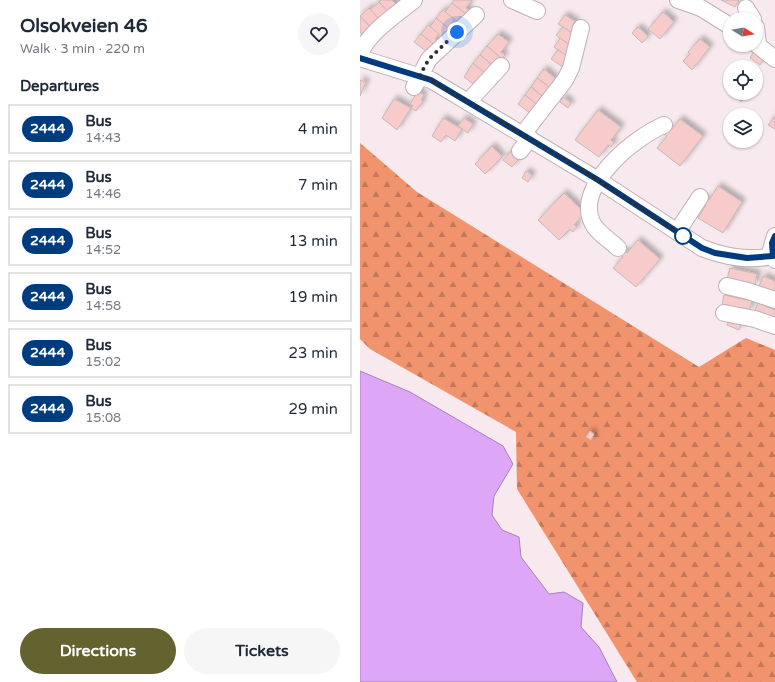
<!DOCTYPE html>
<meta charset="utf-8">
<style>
body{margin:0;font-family:"Varela Round",sans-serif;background:#f6f6f7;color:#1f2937;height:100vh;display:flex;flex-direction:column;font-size:15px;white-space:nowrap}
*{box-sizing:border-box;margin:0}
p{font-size:13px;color:#747a83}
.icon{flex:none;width:22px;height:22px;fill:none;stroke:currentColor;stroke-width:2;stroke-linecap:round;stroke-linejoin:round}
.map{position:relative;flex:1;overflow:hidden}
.drawer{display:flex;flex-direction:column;background:#fff;width:360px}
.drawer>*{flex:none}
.badge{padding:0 8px;border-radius:13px;font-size:14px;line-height:26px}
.needle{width:26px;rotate:101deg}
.tools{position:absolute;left:363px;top:12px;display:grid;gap:8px}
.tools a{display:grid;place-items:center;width:40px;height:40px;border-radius:50%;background:#fff;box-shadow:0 1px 3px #0004;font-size:20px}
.you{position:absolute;width:20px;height:20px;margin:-10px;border:3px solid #fff;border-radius:50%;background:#1a73e8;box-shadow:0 0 0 6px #1a73e833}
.map>.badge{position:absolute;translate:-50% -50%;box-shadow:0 0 0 2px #fff}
h2{padding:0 20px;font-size:15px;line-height:36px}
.round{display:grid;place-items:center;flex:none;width:42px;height:42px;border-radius:21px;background:#f6f6f7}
.head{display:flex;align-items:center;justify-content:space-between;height:68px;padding:0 20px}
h1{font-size:19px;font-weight:700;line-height:30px}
.cta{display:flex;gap:8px;margin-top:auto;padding:8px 20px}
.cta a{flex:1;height:46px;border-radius:24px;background:#646330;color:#fff;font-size:16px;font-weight:700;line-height:46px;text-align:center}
.cta a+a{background:#f6f6f7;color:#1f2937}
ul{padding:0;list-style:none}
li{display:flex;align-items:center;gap:12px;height:50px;margin:0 8px 6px;padding:0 12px;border:2px solid #e0e1e3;border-radius:0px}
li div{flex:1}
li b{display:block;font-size:15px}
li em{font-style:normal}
li .badge{min-width:44px;font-weight:700;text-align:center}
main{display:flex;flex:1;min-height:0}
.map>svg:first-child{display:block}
</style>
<main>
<section class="drawer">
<div class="head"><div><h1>Olsokveien 46</h1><p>Walk · 3 min · 220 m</p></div><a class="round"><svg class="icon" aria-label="heart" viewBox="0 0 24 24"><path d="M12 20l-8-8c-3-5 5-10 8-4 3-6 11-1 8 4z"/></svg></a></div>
<h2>Departures</h2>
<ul>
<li><span class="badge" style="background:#003b80;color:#fff">2444</span><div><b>Bus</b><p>14:43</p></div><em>4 min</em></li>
<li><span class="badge" style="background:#003b80;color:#fff">2444</span><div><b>Bus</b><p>14:46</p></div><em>7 min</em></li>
<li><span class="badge" style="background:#003b80;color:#fff">2444</span><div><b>Bus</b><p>14:52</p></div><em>13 min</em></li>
<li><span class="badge" style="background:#003b80;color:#fff">2444</span><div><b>Bus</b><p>14:58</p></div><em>19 min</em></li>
<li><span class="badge" style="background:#003b80;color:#fff">2444</span><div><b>Bus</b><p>15:02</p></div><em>23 min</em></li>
<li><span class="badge" style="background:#003b80;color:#fff">2444</span><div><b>Bus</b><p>15:08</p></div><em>29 min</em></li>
</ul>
<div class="cta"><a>Directions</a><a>Tickets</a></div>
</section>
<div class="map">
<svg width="415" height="682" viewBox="0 0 415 682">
<defs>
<pattern id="forest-firs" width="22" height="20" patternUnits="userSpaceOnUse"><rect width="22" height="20" fill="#f1936d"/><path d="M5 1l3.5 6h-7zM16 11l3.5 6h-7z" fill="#c4785a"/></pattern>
<filter id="shadow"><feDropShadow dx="3.5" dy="-3.5" stdDeviation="2" flood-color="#0004"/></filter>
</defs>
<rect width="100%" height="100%" fill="#f7e9ed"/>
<!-- forest -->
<polygon fill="url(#forest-firs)" points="0,143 57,192 339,367 386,338 415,350 415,682 277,682 157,489 156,432 10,349 0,339"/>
<!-- water -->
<polygon fill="#dda6f6" stroke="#a981b9" points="0,371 50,392 143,446 153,464 134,496 132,515 142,530 159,537 161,557 189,594 204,592 223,603 221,627 239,647 257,682 0,682"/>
<!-- building -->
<g fill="#f7cbc9" stroke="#c7b8b8" filter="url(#shadow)">
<polygon points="21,0 32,0 39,7 31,15 19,2"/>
<polygon points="94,0 112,0 106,8 110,11 107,15 92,3"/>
<polygon points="361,0 379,0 375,7"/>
<polygon points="19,2 31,15 22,23 10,10"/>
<polygon points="92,3 107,15 104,19 100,16 97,21 85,12"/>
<polygon points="9,8 21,21 12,29 0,16"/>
<polygon points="83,10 94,19 91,24 95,27 92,31 76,18"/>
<polygon points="303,12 314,22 300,39 288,29"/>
<polygon points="205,15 217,23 211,32 198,24"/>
<polygon points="0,16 12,29 4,37 0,32"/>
<polygon points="76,18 92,31 88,34 85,31 81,36 70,27"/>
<polygon points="68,25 79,34 75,39 79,42 76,46 61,34"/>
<polygon points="203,27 215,35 208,44 196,35"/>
<polygon points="278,27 288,36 282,43 272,33"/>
<polygon points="61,34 76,46 73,50 69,47 66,51 54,42"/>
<polygon points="138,34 149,42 141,52 145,55 142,59 127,46"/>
<polygon points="200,38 212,47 206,56 194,47"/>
<polygon points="340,39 350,47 332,70 323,61 330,54 328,52"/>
<polygon points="127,46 142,59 139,62 135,60 131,64 120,55"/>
<polygon points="198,50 210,58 207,70 191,59"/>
<polygon points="394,51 405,58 400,65 390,58"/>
<polygon points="120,55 131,64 128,69 131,72 128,76 113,63"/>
<polygon points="113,63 128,76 118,81 116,80 113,84 104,77"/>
<polygon points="184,69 195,78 192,83 196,85 193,90 177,78"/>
<polygon points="177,78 193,90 189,95 185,92 182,96 171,87"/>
<polygon points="0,80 6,82 0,96"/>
<polygon points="171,87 182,96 179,100 180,107 165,95"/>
<polygon points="58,91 64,95 61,100 63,101 56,111 51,108 53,106 50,104"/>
<polygon points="372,93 388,93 381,102"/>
<polygon points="165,95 180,107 170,113 158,104"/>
<polygon points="203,97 211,103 208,108 200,102"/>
<polygon points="34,99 51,108 37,130 22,118"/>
<polygon points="238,110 261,127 251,140 254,143 251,147 248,145 239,157 215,140"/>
<polygon points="414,117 415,117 415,129 408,125"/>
<polygon points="83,118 102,129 95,141 86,135 81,142 72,136"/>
<polygon points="104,118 113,124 108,133 98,126"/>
<polygon points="320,119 343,136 320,166 297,148 307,136 303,133 307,129 310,131"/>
<polygon points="132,146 142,157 125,174 115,164"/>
<polygon points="154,148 162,155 152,167 143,160"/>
<polygon points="166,171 172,175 168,182 162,178"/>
<polygon points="358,186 382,202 363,233 338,218 346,205 342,203 346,198 349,200"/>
<polygon points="204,193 225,213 214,225 217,227 213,232 210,229 199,240 178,220"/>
<polygon points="278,240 300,259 276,287 253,268 263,257 260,254 264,250 267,253"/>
<polygon points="370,268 397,274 395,285 367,279"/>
<polygon points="403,276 415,281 415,292 399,286"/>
<polygon points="364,295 392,301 389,311 362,305"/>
<polygon points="398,303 415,310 415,321 394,312"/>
<polygon points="372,315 383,320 379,330 367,325"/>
<polygon points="230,431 234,434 231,440 226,437"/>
</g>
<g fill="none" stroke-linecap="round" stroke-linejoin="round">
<defs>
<g id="minor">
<polyline points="152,0 177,11"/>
<polyline points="318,0 341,8 370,26"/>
<polyline points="386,8 393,19"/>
<polyline points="396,27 398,45"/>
<polyline points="396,44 415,59"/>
<path d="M0 53C10 31 36 15 54 0"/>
<path d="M0 58 71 80 238 180 342 248C365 257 389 261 413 256"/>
<polyline points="54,87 69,59 116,15"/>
<polyline points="108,102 141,66"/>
<polyline points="163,134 205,80 211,68 221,28"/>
<polyline points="160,151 170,138"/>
<polyline points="317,232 340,197"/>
<polyline points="415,236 411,250 415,260"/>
<path d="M258 248C250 240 236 232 232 222 215 185 275 137 304 125"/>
<polyline points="367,286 388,291 415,300"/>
<polyline points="364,313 395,319 415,326"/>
</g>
</defs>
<!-- minor casing -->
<use href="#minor" stroke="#beb1b5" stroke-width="18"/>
<!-- minor -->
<use href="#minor" stroke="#fff" stroke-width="16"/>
</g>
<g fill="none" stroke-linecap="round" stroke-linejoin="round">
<defs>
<polyline id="line" points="0,58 71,80 238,180 342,248 355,253 387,258 413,256 412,243 415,236"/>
</defs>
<!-- line casing -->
<use href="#line" stroke="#fff" stroke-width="9"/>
<!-- line -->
<use href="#line" stroke="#003b80" stroke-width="6"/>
<!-- walk -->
<path stroke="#302b2c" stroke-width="4" stroke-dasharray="0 7.2" d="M97 32 69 59 60 75 71 80C156 130 242 180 323 236"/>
</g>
<!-- markers -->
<circle fill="#fff" stroke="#003b80" stroke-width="2" cx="323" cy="236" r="8"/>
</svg>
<div class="tools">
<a><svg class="needle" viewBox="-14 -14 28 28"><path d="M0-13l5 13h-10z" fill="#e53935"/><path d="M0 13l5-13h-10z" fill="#747a83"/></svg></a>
<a><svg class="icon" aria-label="locate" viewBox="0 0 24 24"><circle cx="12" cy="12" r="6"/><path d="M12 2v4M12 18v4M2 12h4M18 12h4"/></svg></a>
<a><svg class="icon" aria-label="layers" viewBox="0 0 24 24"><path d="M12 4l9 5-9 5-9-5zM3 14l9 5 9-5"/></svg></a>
</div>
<div class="you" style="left:97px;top:32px"></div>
</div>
</main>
